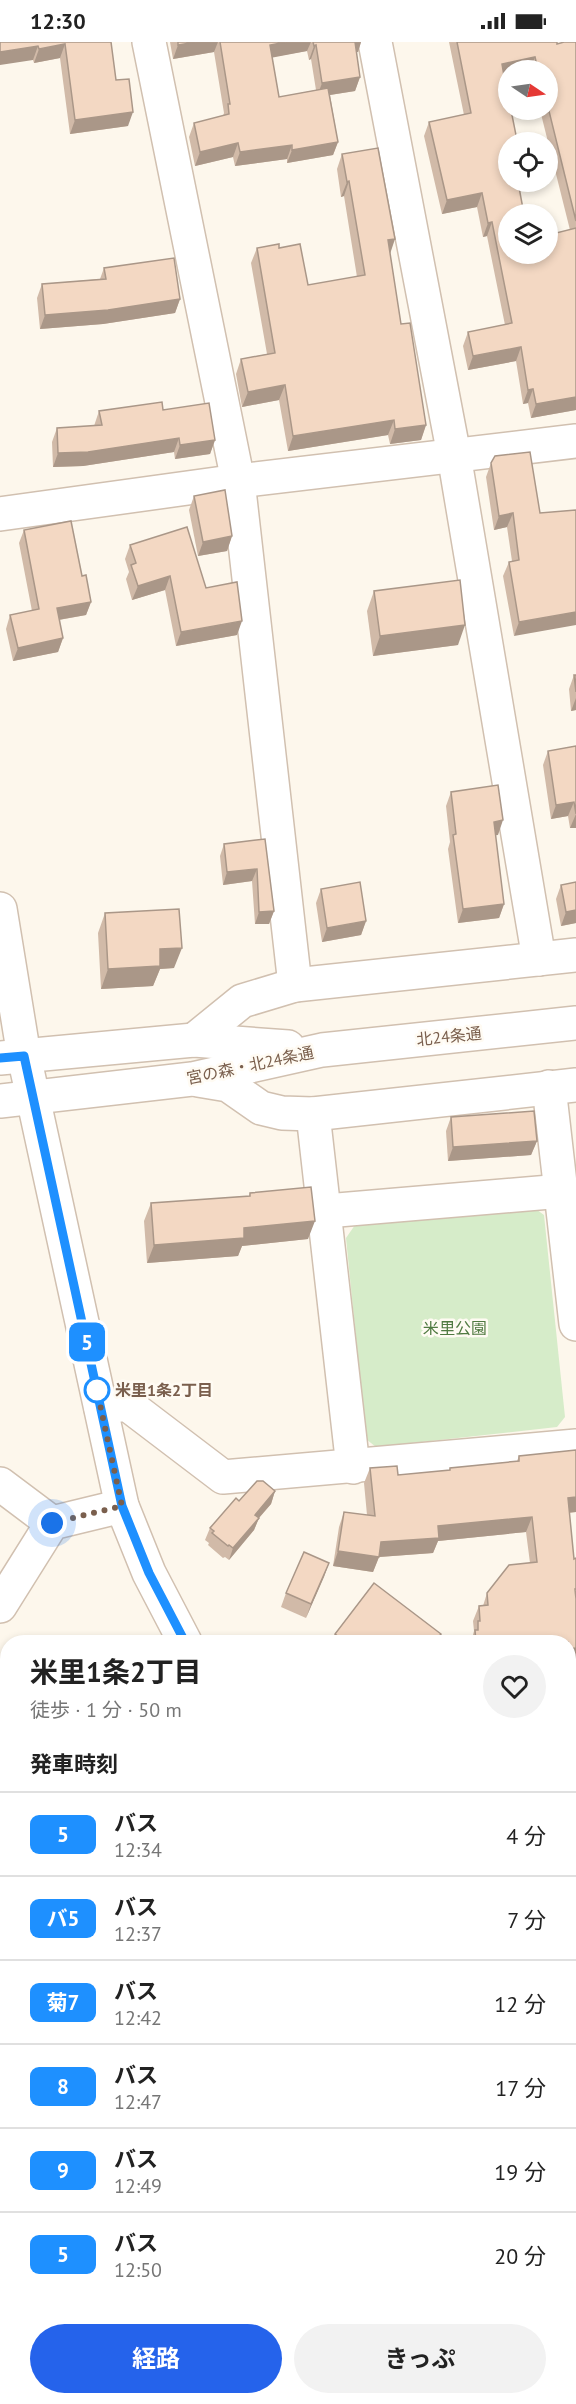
<!DOCTYPE html>
<html lang="ja">
<meta charset="utf-8">
<style>
body{margin:0;font-family:"PT Sans","Noto Sans JP",sans-serif;background:#f2f2f2;color:#222;height:100vh;display:flex;flex-direction:column;font-size:22px;white-space:nowrap}
*{box-sizing:border-box;margin:0}
p{font-size:20px;color:#767676}
.icon{flex:none;width:33px;height:33px;fill:none;stroke:currentColor;stroke-width:2;stroke-linecap:round;stroke-linejoin:round}
.map{position:relative;flex:1;overflow:hidden}
.details{position:absolute;left:0px;top:1593px;width:576px;height:770px;display:flex;flex-direction:column;background:#fff;border-radius:24px 24px 0 0;box-shadow:0 3px 9px #0003}
.details>*{flex:none}
.badge{padding:0 12px;border-radius:9px;font-size:21px;line-height:39px}
.needle{width:39px;rotate:103deg}
.tools{position:absolute;left:498px;top:18px;display:grid;gap:12px}
.tools a{display:grid;place-items:center;width:60px;height:60px;border-radius:50%;background:#fff;box-shadow:0 3px 9px #0003;font-size:30px}
.you{position:absolute;width:30px;height:30px;margin:-15px;border:4px solid #fff;border-radius:50%;background:#1a73e8;box-shadow:0 0 0 9px #1a73e833}
.map>.badge{position:absolute;translate:-50% -50%;box-shadow:0 0 0 3px #fff}
h2{padding:0 30px;font-size:22px;line-height:54px}
.round{display:grid;place-items:center;flex:none;width:63px;height:63px;border-radius:32px;background:#f2f2f2}
.overview{display:flex;align-items:center;justify-content:space-between;height:102px;padding:0 30px}
h1{font-size:28px;font-weight:700;line-height:45px}
.primary-button{display:flex;gap:12px;margin-top:auto;padding:12px 30px}
.primary-button a{flex:1;height:69px;border-radius:36px;background:#2563eb;color:#fff;font-size:24px;font-weight:700;line-height:69px;text-align:center}
.primary-button a+a{background:#f2f2f2;color:#222}
ul{padding:0;list-style:none}
li{display:flex;align-items:center;gap:18px;height:84px;padding:0 30px;border-top:2px solid #e0e0e0}
li div{flex:1}
li b{display:block;font-size:22px}
li em{font-style:normal}
li .badge{min-width:66px;font-weight:700;text-align:center}
.status{display:flex;justify-content:space-between;align-items:center;height:42px;padding:0 30px;background:#fff;direction:ltr}
.status svg{height:16px;fill:currentColor}
.map>svg:first-child{display:block}
</style>
<div class="status"><b>12:30</b><svg viewBox="0 0 49 12"><path d="M0 12V9h3v3zM5 12V6h3v6zM10 12V3h3v9zM15 12V0h3v12zM26 1h20v11H26zM47 4h2v5h-2z"/></svg></div>
<div class="map">
<svg width="576" height="2362" viewBox="0 0 576 2362">
<rect width="100%" height="100%" fill="#fdf7ec"/>
<!-- green -->
<polygon fill="#d6ecc9" points="533,1165 544,1173 565,1375 557,1385 376,1405 366,1397 346,1196 355,1183"/>
<g fill="none" stroke-linecap="round" stroke-linejoin="round">
<defs>
<g id="minor">
<polyline points="149,0 238,439 295,943"/>
<polyline points="375,0 454,413 539,917"/>
<polyline points="0,472 238,439 576,399"/>
<polyline points="0,867 24,1014 122,1464 149,1531 185,1600"/>
<polyline points="194,998 242,959 295,943 576,913"/>
<polyline points="0,1016 194,998 288,1005"/>
<polyline points="198,1038 228,1043 261,1066 282,1071 313,1072 576,1043"/>
<polyline points="549,1045 576,1282"/>
<polyline points="0,1059 192,1037 322,1008 576,981"/>
<polyline points="313,1072 353,1425"/>
<polyline points="326,1169 562,1149"/>
<polyline points="101,1366 127,1362 223,1435 576,1404"/>
<polyline points="0,1442 52,1481"/>
<polyline points="0,1564 52,1481 122,1464"/>
<polyline points="568,1825 576,1820"/>
<polyline points="568,1975 576,1982"/>
<polyline points="0,2028 8,2018"/>
<polyline points="0,2069 8,2069"/>
<polyline points="568,2140 576,2132"/>
<polyline points="221,2355 221,2362"/>
<polyline points="358,2362 364,2355"/>
</g>
</defs>
<!-- minor casing -->
<use href="#minor" stroke="#d1c0b0" stroke-width="36"/>
<!-- minor -->
<use href="#minor" stroke="#fff" stroke-width="33"/>
</g>
<!-- wall -->
<g fill="#d1baa8" fill-rule="evenodd">
<polygon points="0,0 111,1 116,38 128,84 70,92 60,16 34,21 33,18"/>
<path d="M170 0H361L358 10H356L360 35 355 49 330 53 338 100 333 113 287 121V117L235 124 233 115 195 124 189 95 194 81 223 74 224 71 214 10 173 17ZM307 9 309 18 311 17 316 48 279 55 272 15Z"/>
<path d="M449 0H557V2L576 0V368L531 376 528 361 523 362 516 319 468 328 463 304 468 290 505 283 487 194 483 195 477 165 442 172 424 94 429 80 464 73ZM508 28H548V68H540L570 188 508 212V100H516L517 98 504 34Z"/>
<polygon points="342,112 390,211 401,282 426,383 421,398 390,402 388,393 288,409 279,358 242,365 236,332 241,317 267,312 251,221 257,206 279,206 308,243 357,235 344,154 341,155 337,127"/>
<polygon points="104,226 180,257 175,271 103,282 40,287 37,256 42,242 100,237"/>
<polygon points="163,368 215,398 210,412 175,417 174,410 83,424 53,425 52,400 57,386 94,384 99,369"/>
<polygon points="491,421 540,471 576,468 514,594 503,534 509,520 512,519 507,485 494,488 486,435"/>
<polygon points="194,454 232,494 227,509 198,514 189,468"/>
<polygon points="24,488 82,534 91,560 86,573 59,578 63,596 58,610 13,619 6,587 10,573 32,569 19,501"/>
<polygon points="130,503 206,546 237,593 176,604 165,548 132,558 126,537 129,530 125,517"/>
<polygon points="374,549 458,603 373,614 367,569"/>
<polygon points="574,633 576,633 576,668 571,669 569,647"/>
<polygon points="576,704 576,786 570,786 568,774 551,777 543,723 548,709"/>
<polygon points="451,750 498,793 495,793 504,862 499,876 458,881 448,807 450,800 446,764"/>
<polygon points="265,797 274,869 269,882 255,882 252,839 223,843 220,814 224,802"/>
<polygon points="576,840 576,881 561,884 556,857 561,843"/>
<polygon points="321,847 366,879 361,893 322,900 316,861"/>
<polygon points="105,871 174,926 160,927 153,944 101,947 98,891"/>
<polygon points="451,1075 537,1099 531,1113 448,1119 446,1089"/>
<polygon points="250,1151 308,1197 242,1204 238,1214 147,1221 144,1179 151,1161 249,1154"/>
<polygon points="576,1408 576,1470 569,1471 576,1620 570,1621 576,1628 576,1713 568,1704 568,1600 471,1600 474,1589 473,1579 479,1564 483,1564 487,1551 530,1521 526,1490 438,1499 433,1511 379,1515 373,1530 333,1524 339,1485 344,1470 367,1473 364,1441 370,1426 398,1433 449,1428 450,1426 517,1419 519,1414"/>
<polygon points="275,1449 271,1462 259,1476 254,1488 229,1518 225,1515 223,1516 208,1503 209,1501 205,1498 210,1486 239,1459"/>
<polygon points="329,1521 306,1576 281,1565 286,1551"/>
<polygon points="335,1592 441,1592 438,1600 332,1600"/>
<polygon points="0,1758 8,1765 8,1862 0,1856"/>
<polygon points="59,2355 170,2355 170,2362 60,2362"/>
<polygon points="420,2355 568,2355 576,2362 427,2362"/>
</g>
<!-- shaded-wall -->
<g fill="#aa9788">
<polygon points="196,0 218,0 214,10 173,17 178,3"/>
<polygon points="286,0 311,0 307,9 265,17 270,3"/>
<polygon points="353,0 361,0 358,10 349,11"/>
<polygon points="65,2 60,16 34,21 39,7"/>
<polygon points="316,3 311,17 309,18 314,4"/>
<polygon points="38,4 33,18 0,23 0,10"/>
<polygon points="535,15 530,28 508,28 508,33 497,36 502,22"/>
<polygon points="360,35 355,49 317,55 322,41"/>
<polygon points="133,70 128,84 70,92 75,78"/>
<polygon points="338,100 333,113 287,121 292,108"/>
<polygon points="238,101 233,115 195,124 200,110"/>
<polygon points="292,103 287,117 235,124 240,110"/>
<polygon points="349,139 344,154 341,155 347,140"/>
<polygon points="482,151 477,165 442,172 447,158"/>
<polygon points="492,180 487,194 483,195 488,181"/>
<polygon points="395,197 390,212 388,198"/>
<polygon points="180,257 175,271 103,282 40,287 45,273"/>
<polygon points="521,305 516,319 468,328 473,314"/>
<polygon points="285,343 279,358 242,365 248,350"/>
<polygon points="533,347 528,361 523,362 528,348"/>
<polygon points="576,355 576,368 531,376 536,362"/>
<polygon points="394,378 388,393 288,409 293,394"/>
<polygon points="426,383 421,398 390,402 395,387"/>
<polygon points="179,396 174,410 83,424 53,425 58,411"/>
<polygon points="215,398 210,412 175,417 180,403"/>
<polygon points="513,471 507,485 494,488 499,474"/>
<polygon points="232,494 227,509 198,514 203,500"/>
<polygon points="170,534 165,548 132,558 138,544"/>
<polygon points="91,560 86,573 52,579 57,566"/>
<polygon points="576,570 576,583 514,594 519,580"/>
<polygon points="242,579 237,593 176,604 181,590"/>
<polygon points="465,583 458,603 373,614 380,594"/>
<polygon points="63,596 58,610 13,619 18,606"/>
<polygon points="576,656 576,668 571,669"/>
<polygon points="574,760 568,774 551,777 556,763"/>
<polygon points="576,772 576,786 570,786"/>
<polygon points="503,778 498,793 489,794 494,780"/>
<polygon points="257,827 252,839 223,843 227,830"/>
<polygon points="504,862 499,876 458,881 463,867"/>
<polygon points="576,868 576,881 561,884 566,870"/>
<polygon points="274,869 269,882 255,882 259,870"/>
<polygon points="366,879 361,893 322,900 327,886"/>
<polygon points="182,906 174,926 160,927 153,944 101,947 108,927 160,907"/>
<polygon points="537,1099 531,1113 448,1119 453,1105"/>
<polygon points="315,1179 308,1197 242,1204 238,1214 147,1221 154,1203 244,1186"/>
<polygon points="275,1449 271,1462 251,1485 255,1473"/>
<polygon points="576,1455 576,1470 562,1471 568,1456"/>
<polygon points="532,1475 526,1490 438,1499 433,1511 379,1515 373,1530 333,1524 338,1509 381,1500 438,1484"/>
<polygon points="259,1476 254,1488 229,1518 233,1506"/>
<polygon points="329,1521 324,1535 306,1576 311,1562"/>
<polygon points="576,1606 576,1620 568,1621 568,1607"/>
<polygon points="576,1768 576,1779 568,1784 568,1773"/>
<polygon points="8,1947 8,1957 0,1966 0,1957"/>
<polygon points="576,2101 576,2110 568,2116 568,2105"/>
<polygon points="64,2355 71,2355 68,2362 61,2362"/>
</g>
<!-- building -->
<g fill="#f3d8c3" stroke="#aa9788" stroke-width="1.5">
<polygon points="0,0 111,0 116,38 129,37 133,70 75,78 65,2 39,7 38,4 0,10"/>
<polygon points="178,0 196,0 178,3"/>
<polygon points="220,0 286,0 270,3 279,55 328,46 338,100 292,108 292,103 240,110 238,101 200,110 194,81 229,72 228,62 230,62"/>
<polygon points="313,0 355,0 360,35 322,41 316,3 314,4"/>
<polygon points="457,0 557,0 557,2 564,0 576,0 576,179 548,65 548,28 538,28 535,15 502,22 508,57 508,68 511,68 517,98 510,99 510,100 508,100 508,140 518,140 524,172 508,172 508,212 548,212 548,193 576,186 576,355 536,362 533,347 528,348 521,305 473,314 468,290 512,281 492,180 488,181 482,151 447,158 429,80 471,71"/>
<polygon points="378,106 395,197 388,198 401,282 410,281 426,383 395,387 394,378 293,394 285,343 248,350 241,317 275,311 257,206 279,202 279,206 300,202 308,243 365,233 349,139 347,140 342,112"/>
<polygon points="174,216 180,257 108,268 45,273 42,242 106,237 104,226"/>
<polygon points="162,360 163,368 209,361 215,398 180,403 179,396 88,410 58,411 57,386 102,383 99,369"/>
<polygon points="530,410 540,471 576,468 576,570 519,580 509,520 519,518 513,471 499,474 491,421 495,414"/>
<polygon points="225,448 232,494 203,500 194,454"/>
<polygon points="71,479 82,534 86,533 91,560 57,566 63,596 18,606 10,573 39,567 24,488"/>
<polygon points="187,485 206,546 237,540 242,579 181,590 170,534 138,544 131,523 136,521 130,503"/>
<polygon points="460,538 465,583 380,594 374,549"/>
<polygon points="574,633 576,633 576,650"/>
<polygon points="576,704 576,772 574,760 556,763 548,709"/>
<polygon points="498,743 503,778 494,780 504,862 463,867 453,793 456,792 451,750"/>
<polygon points="265,797 274,869 259,870 257,827 227,830 224,802"/>
<polygon points="360,840 366,879 327,886 321,847"/>
<polygon points="576,840 576,868 566,870 561,843"/>
<polygon points="179,867 182,906 160,907 160,924 108,927 105,871"/>
<polygon points="534,1069 537,1099 453,1105 451,1075"/>
<polygon points="311,1145 315,1179 244,1186 244,1196 154,1203 151,1161 250,1154 250,1151"/>
<polygon points="576,1408 576,1455 568,1456 574,1517 576,1516 576,1547 575,1547 576,1557 576,1606 568,1607 568,1600 476,1600 475,1588 478,1588 478,1579 480,1579 479,1564 488,1563 487,1551 509,1523 537,1520 532,1475 438,1484 439,1496 381,1500 379,1515 338,1509 344,1470 375,1474 370,1426 397,1424 398,1433 450,1428 450,1426 519,1419 519,1414"/>
<polygon points="257,1439 263,1439 275,1449 255,1473 259,1476 233,1506 229,1503 228,1504 212,1491 214,1489 210,1486 236,1456 239,1459"/>
<polygon points="304,1510 329,1521 311,1562 286,1551"/>
<polygon points="374,1541 441,1592 434,1600 346,1600 335,1592"/>
<polygon points="568,1619 576,1628 576,1691 568,1682"/>
<polygon points="576,1720 576,1768 568,1773 568,1725"/>
<polygon points="0,1758 8,1765 8,1840 0,1833"/>
<polygon points="8,1887 8,1947 0,1957 0,1897"/>
<polygon points="568,2063 576,2071 576,2101 568,2105"/>
<polygon points="568,2252 576,2259 576,2362 460,2362 453,2355 568,2355"/>
<rect x="76" y="2355" width="94" height="7"/>
</g>
<g fill="none" stroke-linecap="round" stroke-linejoin="round">
<defs>
<polyline id="line" points="0,1016 24,1014 122,1464 149,1531 185,1600"/>
</defs>
<!-- line casing -->
<use href="#line" stroke="#fff" stroke-width="14"/>
<!-- line -->
<use href="#line" stroke="#1e90ff" stroke-width="9"/>
<!-- walk -->
<polyline stroke="#7a5f4d" stroke-width="6" stroke-dasharray="0 10.8" points="52,1481 122,1464 96,1344 97,1348"/>
</g>
<!-- markers -->
<circle fill="#fff" stroke="#1e90ff" stroke-width="3" cx="97" cy="1348" r="12"/>
<g text-anchor="middle" stroke-width="5" stroke-linejoin="round" paint-order="stroke">
<!-- street labels -->
<g font-size="16" fill="#7a5f4d" stroke="#fffbf3">
<text transform="translate(449 994) rotate(-6)" y="6">北24条通</text>
<text transform="translate(250 1023) rotate(-12)" y="6">宮の森・北24条通</text>
</g>
<!-- park labels -->
<g font-size="16" fill="#507a41" stroke="#fffbf3">
<text x="455" y="1292">米里公園</text>
</g>
<!-- stop labels -->
<g font-size="16" font-weight="bold" fill="#7a5f4d" stroke="#fffbf3" text-anchor="start">
<text x="115" y="1354">米里1条2丁目</text>
</g>
</g>
</svg>
<div class="tools">
<a><svg class="needle" viewBox="-14 -14 28 28"><path d="M0-13l5 13h-10z" fill="#e53935"/><path d="M0 13l5-13h-10z" fill="#767676"/></svg></a>
<a><svg class="icon" aria-label="locate" viewBox="0 0 24 24"><circle cx="12" cy="12" r="6"/><path d="M12 2v4M12 18v4M2 12h4M18 12h4"/></svg></a>
<a><svg class="icon" aria-label="layers" viewBox="0 0 24 24"><path d="M12 4l9 5-9 5-9-5zM3 14l9 5 9-5"/></svg></a>
</div>
<div class="you" style="left:52px;top:1481px"></div>
<b class="badge" style="left:87px;top:1300px;background:#1e90ff;color:#fff">5</b>
<section class="details">
<div class="overview"><div><h1>米里1条2丁目</h1><p>徒歩 · 1 分 · 50 m</p></div><a class="round"><svg class="icon" aria-label="heart" viewBox="0 0 24 24"><path d="M12 20l-8-8c-3-5 5-10 8-4 3-6 11-1 8 4z"/></svg></a></div>
<h2>発車時刻</h2>
<ul>
<li><span class="badge" style="background:#1e90ff;color:#fff">5</span><div><b>バス</b><p>12:34</p></div><em>4 分</em></li>
<li><span class="badge" style="background:#1e90ff;color:#fff">バ5</span><div><b>バス</b><p>12:37</p></div><em>7 分</em></li>
<li><span class="badge" style="background:#1e90ff;color:#fff">菊7</span><div><b>バス</b><p>12:42</p></div><em>12 分</em></li>
<li><span class="badge" style="background:#1e90ff;color:#fff">8</span><div><b>バス</b><p>12:47</p></div><em>17 分</em></li>
<li><span class="badge" style="background:#1e90ff;color:#fff">9</span><div><b>バス</b><p>12:49</p></div><em>19 分</em></li>
<li><span class="badge" style="background:#1e90ff;color:#fff">5</span><div><b>バス</b><p>12:50</p></div><em>20 分</em></li>
</ul>
<div class="primary-button"><a>経路</a><a>きっぷ</a></div>
</section>
</div>
